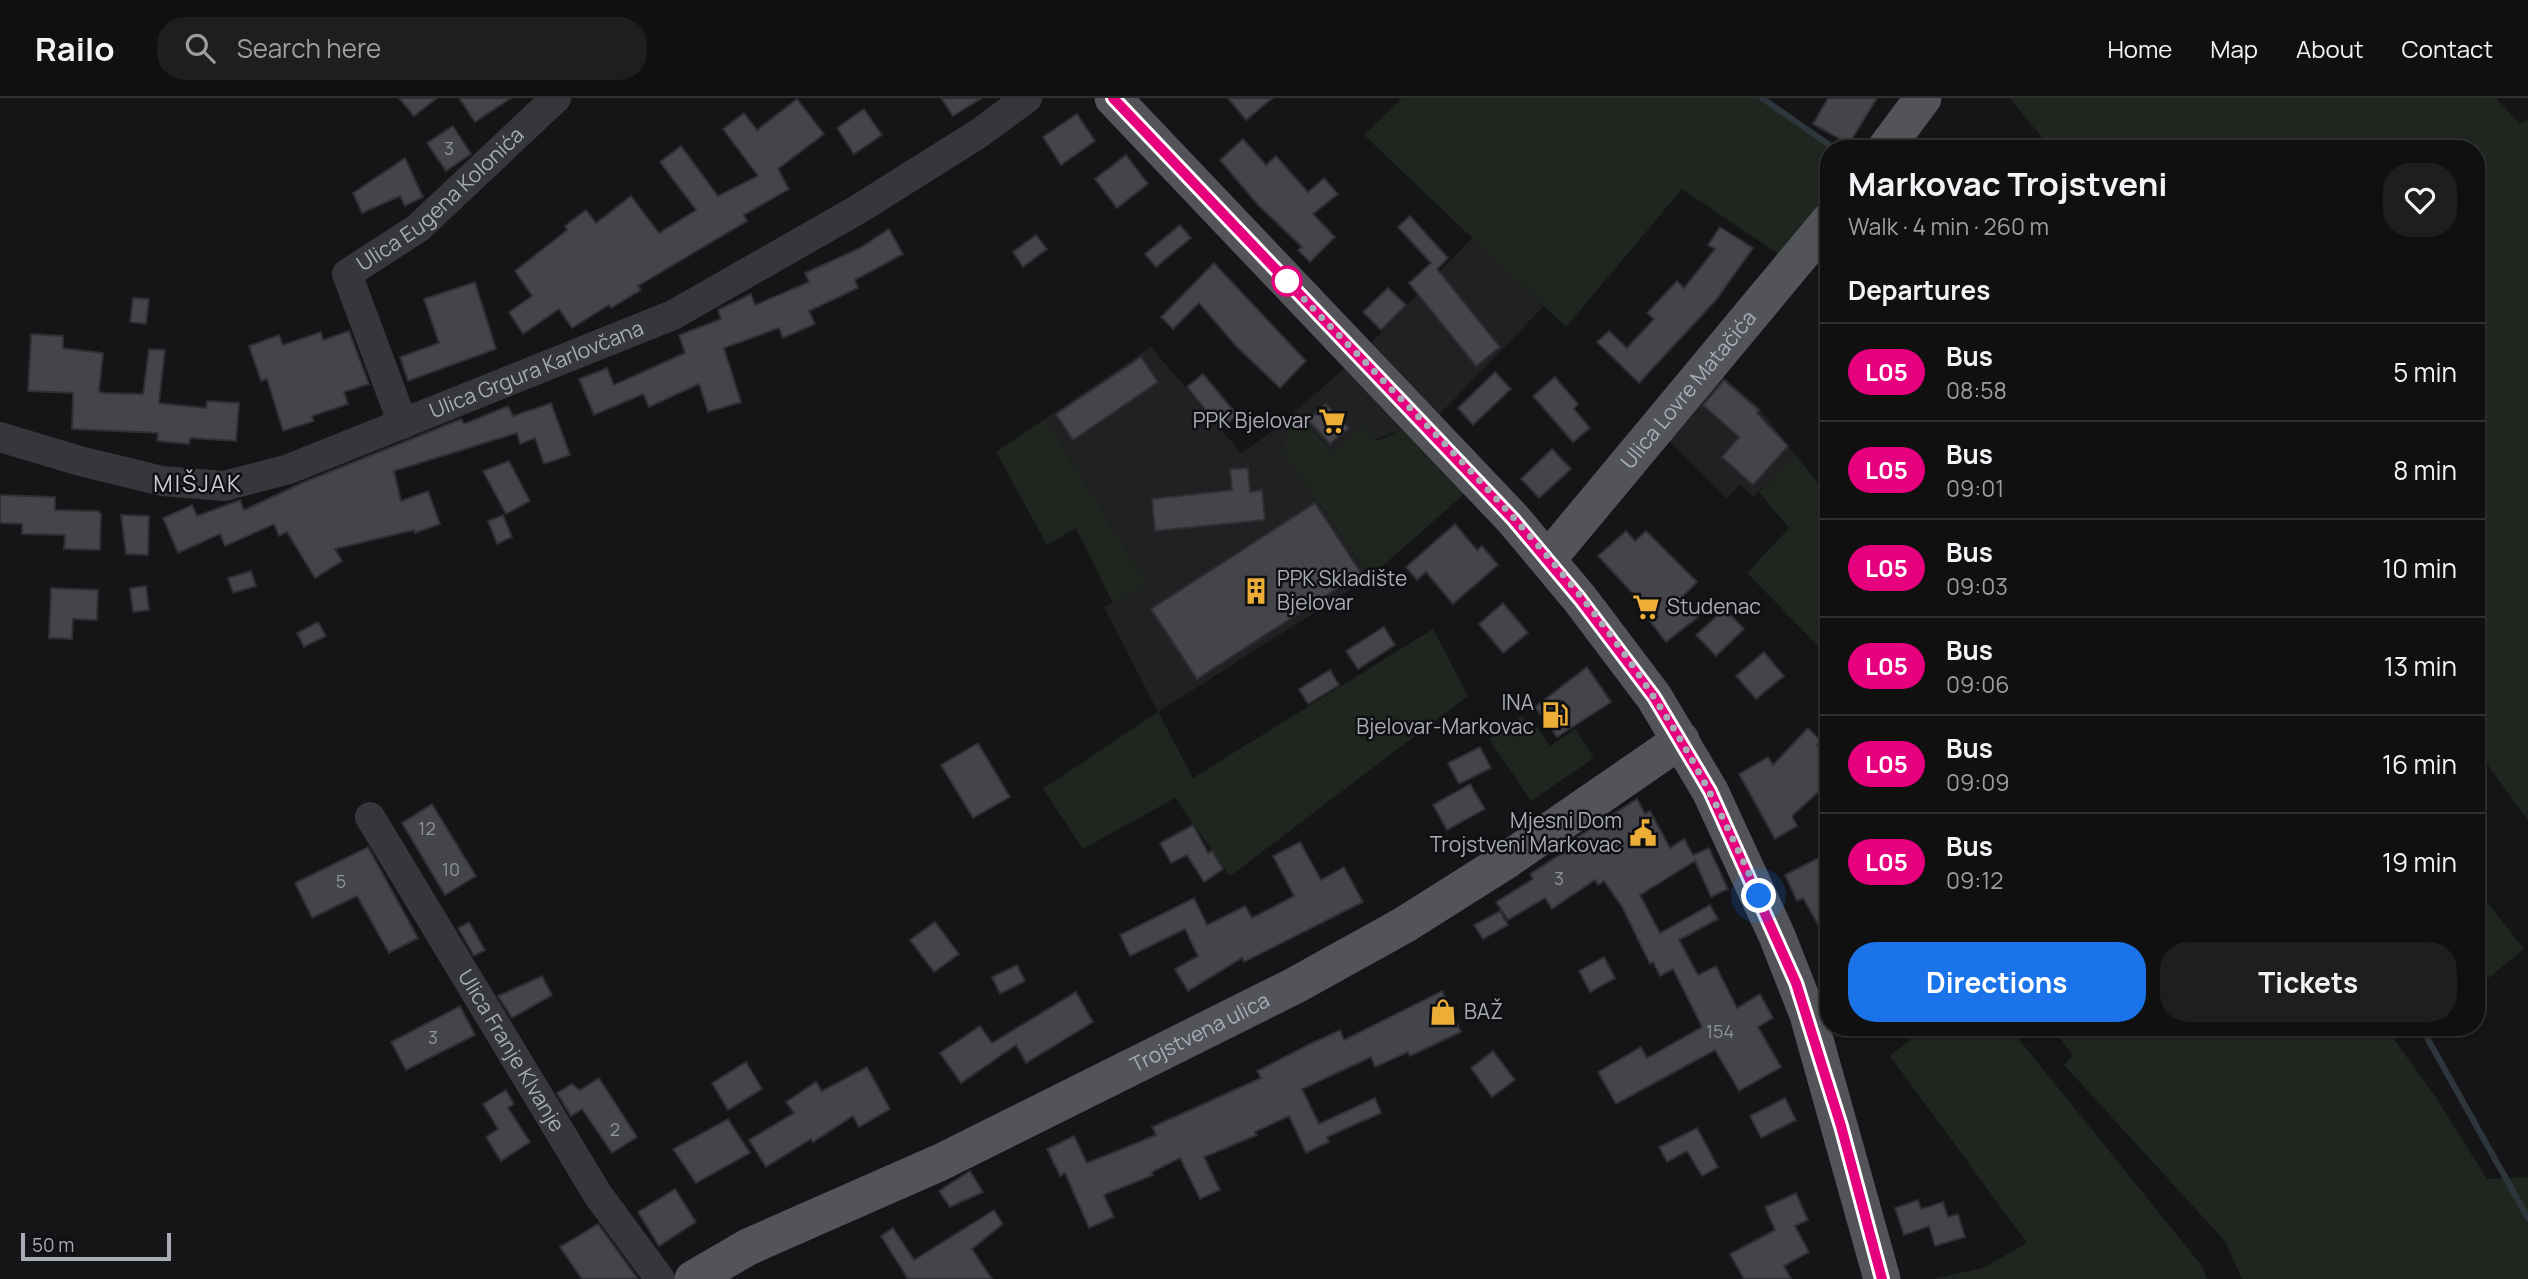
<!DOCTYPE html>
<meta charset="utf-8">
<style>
body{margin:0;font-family:Manrope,sans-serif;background:#1e1e1f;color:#f1f3f6;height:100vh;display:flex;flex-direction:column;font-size:26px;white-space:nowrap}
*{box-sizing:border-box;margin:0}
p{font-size:23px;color:#9c9d9f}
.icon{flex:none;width:38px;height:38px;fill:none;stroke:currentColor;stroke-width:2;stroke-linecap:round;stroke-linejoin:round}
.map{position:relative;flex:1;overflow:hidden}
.details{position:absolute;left:1820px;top:42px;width:665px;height:896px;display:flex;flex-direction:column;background:#101011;border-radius:28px;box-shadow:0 2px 5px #0004,0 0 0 2px #303031}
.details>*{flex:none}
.badge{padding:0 14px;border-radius:23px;font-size:24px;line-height:46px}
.scale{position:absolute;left:21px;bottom:18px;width:150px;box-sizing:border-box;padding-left:7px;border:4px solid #a7acb6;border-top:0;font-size:19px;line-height:24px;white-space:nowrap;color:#a7acb6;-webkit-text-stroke:5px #101012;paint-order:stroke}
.you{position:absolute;width:35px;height:35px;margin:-18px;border:5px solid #fff;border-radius:50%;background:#1a73e8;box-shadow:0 0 0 10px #1a73e833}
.map>.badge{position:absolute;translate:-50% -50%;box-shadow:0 0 0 4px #fff}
h2{padding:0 28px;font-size:26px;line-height:63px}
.round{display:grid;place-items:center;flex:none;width:74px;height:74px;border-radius:28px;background:#1e1e1f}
.headline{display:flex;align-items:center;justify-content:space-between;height:119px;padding:0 28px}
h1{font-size:33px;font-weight:700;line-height:52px}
.action{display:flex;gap:14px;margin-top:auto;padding:14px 28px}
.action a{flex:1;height:80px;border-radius:28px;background:#1a73e8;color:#fff;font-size:28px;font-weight:700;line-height:80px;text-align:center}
.action a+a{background:#1e1e1f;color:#f1f3f6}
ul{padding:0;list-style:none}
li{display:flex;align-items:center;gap:21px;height:98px;padding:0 28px;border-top:2px solid #303031}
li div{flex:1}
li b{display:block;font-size:26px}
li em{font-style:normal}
li .badge{min-width:77px;font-weight:700;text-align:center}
header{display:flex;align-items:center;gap:42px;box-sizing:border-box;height:98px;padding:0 35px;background:#101011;border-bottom:2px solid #303031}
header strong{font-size:33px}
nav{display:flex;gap:38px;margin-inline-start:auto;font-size:24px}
.search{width:490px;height:63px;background:#1e1e1f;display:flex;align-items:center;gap:18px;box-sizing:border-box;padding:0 24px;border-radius:28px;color:#9c9d9f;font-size:26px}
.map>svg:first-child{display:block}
</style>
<header>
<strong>Railo</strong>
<div class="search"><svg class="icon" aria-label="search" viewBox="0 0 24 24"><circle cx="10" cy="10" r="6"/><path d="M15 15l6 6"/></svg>Search here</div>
<nav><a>Home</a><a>Map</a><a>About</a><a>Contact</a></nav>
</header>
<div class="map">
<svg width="2528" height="1181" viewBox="0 0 2528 1181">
<rect width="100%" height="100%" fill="#151517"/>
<!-- built -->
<g fill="#212124">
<polygon points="1472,140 1544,208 1437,319 1369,247"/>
<polygon points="1151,249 1241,355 1277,330 1358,258 1403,331 1334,357 1301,319 1284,355 1370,479 1158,614 1104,509 1148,487 1045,321"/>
<polygon points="1722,278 1758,308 1796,358 1753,399 1740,386 1727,401 1664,338"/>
</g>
<!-- green -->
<g fill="#1f2620">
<polygon points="1402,0 1762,0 1835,51 1829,51 1829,122 1794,166 1682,91 1566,229 1364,37"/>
<polygon points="2010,0 2496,0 2520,26 2528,21 2528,722 2476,651 2476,51 2051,51"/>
<polygon points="1301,319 1334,357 1363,328 1378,343 1403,331 1478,384 1370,479 1284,355 1286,333"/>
<polygon points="1045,321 1148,487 1113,505 1076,430 1047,447 996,354"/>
<polygon points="1796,358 1829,399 1829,559 1747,475 1789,430 1759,394"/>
<polygon points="1433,531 1468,598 1230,778 1175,700 1083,751 1043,691 1158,614 1193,680"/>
<polygon points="1522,618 1532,633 1537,629 1550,648 1575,631 1594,660 1531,703 1489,641"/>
<polygon points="2476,790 2524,851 2476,890"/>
<polygon points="1925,929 2009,929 2202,1168 2207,1181 1933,1181 1983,1170 2027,1145 1890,958"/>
<polygon points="2051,929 2385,929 2435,998 2487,1081 2528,1079 2528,1181 2242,1181 2225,1143 2064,967 2073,957"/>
</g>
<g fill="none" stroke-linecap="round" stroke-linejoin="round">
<!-- stream -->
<g stroke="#2d363c" stroke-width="6">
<polyline points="1762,0 1835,51"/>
<polyline points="2421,929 2528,1120"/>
</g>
</g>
<!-- building -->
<g fill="#44454a" stroke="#2f2f33" stroke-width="2">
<polygon points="399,0 437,0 414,18"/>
<polygon points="459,0 511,0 475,24"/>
<polygon points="941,0 982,0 953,18"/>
<polygon points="1228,0 1273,0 1246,22"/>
<polygon points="1828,0 1877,0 1849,46 1813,26"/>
<polygon points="797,1 824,36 778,71 789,91 744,117 747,123 638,188 641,192 611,210 609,207 572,230 559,211 523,236 509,214 532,198 515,173 567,132 565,128 586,112 596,125 631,98 659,135 696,112 660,64 681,48 718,98 758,78 723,31 744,15 757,32"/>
<polygon points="864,11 882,37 854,56 837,30"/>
<polygon points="1077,16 1095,43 1061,67 1043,39"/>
<polygon points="453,28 471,56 446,73 427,45"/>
<polygon points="1243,41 1266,67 1276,58 1308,94 1324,80 1338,96 1313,116 1335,139 1310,164 1298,152 1302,149 1258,107 1220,62"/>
<polygon points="1126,57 1148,86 1117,110 1095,81"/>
<polygon points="405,60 423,99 405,108 400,98 362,115 353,95"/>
<polygon points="1410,118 1448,160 1437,171 1500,249 1476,268 1409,185 1431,165 1398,129"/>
<polygon points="1180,127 1191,140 1156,169 1145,156"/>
<polygon points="1720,129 1753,150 1716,202 1639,285 1597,244 1609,233 1627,250 1654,221 1647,215 1677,183 1684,190 1715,151 1708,147"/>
<polygon points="889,131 903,156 855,182 858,190 809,213 815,226 783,240 779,230 724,250 741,304 708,314 699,286 649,309 643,296 594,317 579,281 607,270 614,287 685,255 679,237 721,221 718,212 751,196 755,207 809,184 805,175 860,150"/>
<polygon points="1036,137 1047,151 1023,169 1013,154"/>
<polygon points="1214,165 1306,263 1280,290 1236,248 1199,205 1173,231 1161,219"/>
<polygon points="475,184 496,251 408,283 400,259 439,245 424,201"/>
<polygon points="1388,190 1406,207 1381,232 1363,214"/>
<polygon points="133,200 149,201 146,226 130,224"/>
<polygon points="349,233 369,286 344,294 348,306 312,318 314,323 283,333 267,281 261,283 249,248 279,237 283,247 321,234 323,242"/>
<polygon points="31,236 63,238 63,250 103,255 99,294 105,295 143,296 149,251 165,252 159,305 206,310 207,303 239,305 236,343 190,340 189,346 157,343 158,335 72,331 73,295 28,293"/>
<polygon points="1141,259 1158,284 1073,342 1056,316"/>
<polygon points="1495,274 1511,291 1473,327 1458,310"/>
<polygon points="1203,276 1237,317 1221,331 1187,289"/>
<polygon points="1555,279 1578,306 1574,311 1590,330 1573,344 1533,298"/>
<polygon points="1724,282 1759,312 1757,315 1788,348 1753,387 1722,359 1739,339 1703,307"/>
<polygon points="551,305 570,357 544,366 535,340 520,346 517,335 394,373 401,403 428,393 440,426 415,435 414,432 335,451 342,463 315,480 287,434 279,438 274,426 225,448 220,436 178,455 163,420 192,407 197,418 240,402 244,412 304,384 461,321 464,326 508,308 513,318"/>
<polygon points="1326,306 1349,330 1330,346 1308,322"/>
<polygon points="1552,351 1571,371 1539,400 1521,381"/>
<polygon points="509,363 530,403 506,416 483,373"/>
<polygon points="1248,370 1250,394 1262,392 1265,422 1155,433 1152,401 1232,392 1230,371"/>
<polygon points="0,397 55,399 55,412 98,413 101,416 100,452 64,451 65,437 22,436 22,426 0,425"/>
<polygon points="1315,405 1361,475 1197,581 1151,511"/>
<polygon points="121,417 149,418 148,457 126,456"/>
<polygon points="503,417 512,439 497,446 488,423"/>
<polygon points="1455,426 1477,452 1482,448 1498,467 1453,506 1426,474 1417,482 1406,469"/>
<polygon points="1626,433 1635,443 1646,433 1697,484 1682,499 1698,519 1666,544 1636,505 1639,502 1598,458"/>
<polygon points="251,473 256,488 233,495 228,480"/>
<polygon points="146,488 149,512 133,514 130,490"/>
<polygon points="51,490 98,492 97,522 73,521 72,541 49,540"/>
<polygon points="1503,505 1528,535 1503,555 1479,526"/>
<polygon points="1725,511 1744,531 1716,558 1696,537"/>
<polygon points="318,524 326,538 304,549 297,535"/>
<polygon points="1384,529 1395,547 1358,571 1346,553"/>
<polygon points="1764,554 1784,578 1756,601 1736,578"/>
<polygon points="1587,569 1611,604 1557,639 1535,609"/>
<polygon points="1330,572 1339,587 1308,606 1299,591"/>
<polygon points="1808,630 1821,643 1817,647 1829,661 1829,684 1792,718 1797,728 1775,741 1739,676 1768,659 1773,667"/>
<polygon points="978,645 1010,699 973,720 941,667"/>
<polygon points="1480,649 1491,670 1459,686 1448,665"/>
<polygon points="1470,686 1485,711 1447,732 1433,707"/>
<polygon points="1637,701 1645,716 1650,713 1670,750 1684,741 1693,757 1709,750 1728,791 1711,799 1695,763 1640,797 1660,835 1710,807 1718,821 1679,842 1698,877 1716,868 1737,910 1760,896 1773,920 1758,929 1781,969 1739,993 1715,952 1616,1006 1598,974 1641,949 1647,960 1702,929 1673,871 1660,878 1653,864 1650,866 1622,809 1604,783 1598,787 1595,782 1552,811 1545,800 1508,822 1496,804 1533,781 1530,776 1573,748 1570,744"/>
<polygon points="432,706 476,778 445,797 402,725"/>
<polygon points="1193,727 1208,755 1212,753 1223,771 1204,784 1187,757 1171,765 1160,745"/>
<polygon points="1300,744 1321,782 1344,769 1363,804 1244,864 1242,860 1188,893 1175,871 1198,858 1185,831 1130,858 1120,837 1194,800 1207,827 1245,808 1252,820 1294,798 1273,758"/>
<polygon points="368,749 418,840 389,855 357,798 312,820 295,785"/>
<polygon points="1818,760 1824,773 1829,770 1829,846 1803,800 1797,803 1785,777"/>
<polygon points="1500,813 1508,827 1483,841 1474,827"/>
<polygon points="469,824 485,852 474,858 458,830"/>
<polygon points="935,824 959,856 934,874 910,842"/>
<polygon points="1604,859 1615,880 1590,894 1579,873"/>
<polygon points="1017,867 1025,883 1000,896 992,879"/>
<polygon points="542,878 552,897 512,920 498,898"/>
<polygon points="1442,893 1461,934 1410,958 1408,954 1375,969 1371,959 1302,991 1319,1026 1375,1000 1381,1015 1327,1039 1329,1044 1306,1055 1289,1018 1255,1034 1257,1037 1204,1059 1220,1092 1200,1101 1180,1060 1152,1074 1153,1077 1104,1097 1114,1119 1089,1130 1065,1075 1060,1078 1047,1051 1074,1038 1087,1065 1156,1037 1152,1029 1261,980 1257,973 1310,946 1340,932 1344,942"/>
<polygon points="1076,894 1093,924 1026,965 1016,947 961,985 940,955 980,928 992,945"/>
<polygon points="460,908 475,937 406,972 391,944"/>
<polygon points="1493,953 1515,982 1492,999 1471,970"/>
<polygon points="746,964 762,991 728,1012 712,985"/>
<polygon points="867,969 890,1011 859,1029 853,1018 813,1044 811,1041 766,1069 749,1042 794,1015 786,1004 816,984 822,993"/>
<polygon points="599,980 637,1039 612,1055 582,1011 571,1018 557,995 572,986 580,992"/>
<polygon points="506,992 514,1006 508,1010 530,1044 501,1063 486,1039 498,1031 483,1006"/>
<polygon points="1785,1000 1796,1022 1761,1040 1750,1018"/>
<polygon points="728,1021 750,1055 696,1085 673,1051"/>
<polygon points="1697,1030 1718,1069 1702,1078 1687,1053 1667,1064 1659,1049"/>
<polygon points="970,1073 983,1094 950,1109 939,1093"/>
<polygon points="675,1091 696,1124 659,1148 638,1114"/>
<polygon points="1796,1095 1808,1122 1795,1128 1809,1154 1784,1168 1791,1181 1744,1181 1730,1156 1775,1132 1765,1109"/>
<polygon points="1918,1102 1921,1111 1943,1104 1948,1119 1958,1116 1965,1139 1935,1148 1929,1128 1904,1137 1895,1110"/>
<polygon points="994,1112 1003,1126 972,1151 992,1181 908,1181 881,1138 893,1130 914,1162"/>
<polygon points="598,1126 638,1181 582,1181 560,1149"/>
</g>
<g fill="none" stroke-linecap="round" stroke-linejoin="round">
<!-- minor -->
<g stroke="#36373b" stroke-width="30">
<path id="s1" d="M403 326 347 176 418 130 556 0"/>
<path id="s2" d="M0 339 80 363 162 383 224 388 289 371 673 217 857 112 978 36 1027 0"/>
<path id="s3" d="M370 719 598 1097 660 1181"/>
</g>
<!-- major -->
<g stroke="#52545a" stroke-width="37">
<polyline points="1113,0 1513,421 1580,501 1654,599 1710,693 1777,838 1808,917 1882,1181"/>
<polyline points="1885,51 1923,0"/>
<path id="s4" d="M1548 461 1829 123"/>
<path id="s5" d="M693 1181 748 1149 941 1064 1294 888 1404 827 1507 762 1681 642"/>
</g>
</g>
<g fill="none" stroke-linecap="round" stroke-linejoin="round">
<defs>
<polyline id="line" points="1113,0 1513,421 1580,501 1654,599 1710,693 1796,885 1841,1028 1882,1181"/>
</defs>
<!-- line casing -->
<use href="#line" stroke="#fff" stroke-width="16"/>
<!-- line -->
<use href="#line" stroke="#e6007e" stroke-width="10"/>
<!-- walk -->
<path stroke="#a7acb6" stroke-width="7" stroke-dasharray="0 12.6" d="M1287 183C1413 317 1555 445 1655 601 1696 663 1729 730 1759 798"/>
</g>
<!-- icons -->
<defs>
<symbol id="supermarket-bare" viewBox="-9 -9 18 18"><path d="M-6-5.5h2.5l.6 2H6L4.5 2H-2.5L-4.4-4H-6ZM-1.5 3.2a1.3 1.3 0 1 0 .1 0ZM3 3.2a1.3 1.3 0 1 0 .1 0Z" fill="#edae37" stroke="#101012" stroke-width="2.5" paint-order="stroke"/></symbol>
<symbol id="building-bare" viewBox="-9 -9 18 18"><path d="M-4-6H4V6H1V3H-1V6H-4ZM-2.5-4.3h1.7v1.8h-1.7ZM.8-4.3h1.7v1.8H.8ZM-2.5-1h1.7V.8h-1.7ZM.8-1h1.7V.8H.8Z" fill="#edae37" stroke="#101012" stroke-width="2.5" paint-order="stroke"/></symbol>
<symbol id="fuel-bare" viewBox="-9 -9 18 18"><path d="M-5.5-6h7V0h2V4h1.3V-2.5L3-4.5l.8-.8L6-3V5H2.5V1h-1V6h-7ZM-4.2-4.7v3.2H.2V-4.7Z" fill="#edae37" stroke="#101012" stroke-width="2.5" paint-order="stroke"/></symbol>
<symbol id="civic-bare" viewBox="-9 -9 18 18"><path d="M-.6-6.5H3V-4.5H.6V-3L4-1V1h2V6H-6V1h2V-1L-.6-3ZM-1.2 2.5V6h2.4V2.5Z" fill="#edae37" stroke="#101012" stroke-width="2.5" paint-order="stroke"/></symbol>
<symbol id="shop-bare" viewBox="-9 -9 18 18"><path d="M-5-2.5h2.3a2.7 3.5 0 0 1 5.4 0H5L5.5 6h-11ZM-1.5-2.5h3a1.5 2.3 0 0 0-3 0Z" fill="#edae37" stroke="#101012" stroke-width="2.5" paint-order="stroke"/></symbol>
</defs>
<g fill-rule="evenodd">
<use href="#supermarket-bare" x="1313" y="304" width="38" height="38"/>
<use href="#building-bare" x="1237" y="474" width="38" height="38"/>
<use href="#supermarket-bare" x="1627" y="490" width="38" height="38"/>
<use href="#fuel-bare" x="1536" y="598" width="38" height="38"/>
<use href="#civic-bare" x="1624" y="716" width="38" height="38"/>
<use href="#shop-bare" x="1424" y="895" width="38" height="38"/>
</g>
<!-- markers -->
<circle fill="#fff" stroke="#e6007e" stroke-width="3.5" cx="1287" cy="183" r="14"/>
<g text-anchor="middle" stroke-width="5" stroke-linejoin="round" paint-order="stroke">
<!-- number labels -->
<g font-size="18" fill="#8e929b">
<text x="449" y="57">3</text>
<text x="427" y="737">12</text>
<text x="451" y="778">10</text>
<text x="1559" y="787">3</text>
<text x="341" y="790">5</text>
<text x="1720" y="940">154</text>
<text x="433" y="946">3</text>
<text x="615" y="1038">2</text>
</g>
<!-- street labels -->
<g font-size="21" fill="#a7acb6" stroke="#101012">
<text dy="7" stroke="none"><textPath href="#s1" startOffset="280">Ulica Eugena Kolonića</textPath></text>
<text dy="7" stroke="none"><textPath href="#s2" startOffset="564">Ulica Grgura Karlovčana</textPath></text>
<text dy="7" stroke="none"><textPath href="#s4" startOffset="220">Ulica Lovre Matačića</textPath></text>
<text dy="7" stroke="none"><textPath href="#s5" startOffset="564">Trojstvena ulica</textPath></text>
<text dy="7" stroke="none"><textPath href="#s3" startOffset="273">Ulica Franje Klvanje</textPath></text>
</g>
<!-- poi labels -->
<g font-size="21" fill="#a7acb6" stroke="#101012" text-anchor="end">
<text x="1311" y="330">PPK Bjelovar</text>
<text x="1277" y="488" text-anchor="start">PPK Skladište<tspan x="1277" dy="24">Bjelovar</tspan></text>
<text x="1667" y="516" text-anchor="start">Studenac</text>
<text x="1534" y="612">INA<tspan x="1534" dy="24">Bjelovar-Markovac</tspan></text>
<text x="1622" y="730">Mjesni Dom<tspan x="1622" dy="24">Trojstveni Markovac</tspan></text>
<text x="1464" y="921" text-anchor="start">BAŽ</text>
</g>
<!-- neighbourhood labels -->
<g font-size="23" letter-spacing="2" fill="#c8cbd3" stroke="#101012">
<text x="198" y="394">MIŠJAK</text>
</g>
</g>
</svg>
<div class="scale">50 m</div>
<div class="you" style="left:1759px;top:798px"></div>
<section class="details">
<div class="headline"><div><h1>Markovac Trojstveni</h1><p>Walk · 4 min · 260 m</p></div><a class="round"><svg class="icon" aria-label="heart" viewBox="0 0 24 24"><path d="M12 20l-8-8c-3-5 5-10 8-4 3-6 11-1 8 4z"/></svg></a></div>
<h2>Departures</h2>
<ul>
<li><span class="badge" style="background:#e6007e;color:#fff">L05</span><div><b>Bus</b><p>08:58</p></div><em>5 min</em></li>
<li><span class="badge" style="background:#e6007e;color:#fff">L05</span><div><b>Bus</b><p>09:01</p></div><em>8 min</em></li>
<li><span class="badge" style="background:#e6007e;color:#fff">L05</span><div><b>Bus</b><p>09:03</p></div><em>10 min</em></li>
<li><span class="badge" style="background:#e6007e;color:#fff">L05</span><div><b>Bus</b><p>09:06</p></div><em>13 min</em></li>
<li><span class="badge" style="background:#e6007e;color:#fff">L05</span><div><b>Bus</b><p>09:09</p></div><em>16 min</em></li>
<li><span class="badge" style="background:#e6007e;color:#fff">L05</span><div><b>Bus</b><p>09:12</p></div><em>19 min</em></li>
</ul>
<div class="action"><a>Directions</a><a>Tickets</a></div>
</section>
</div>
